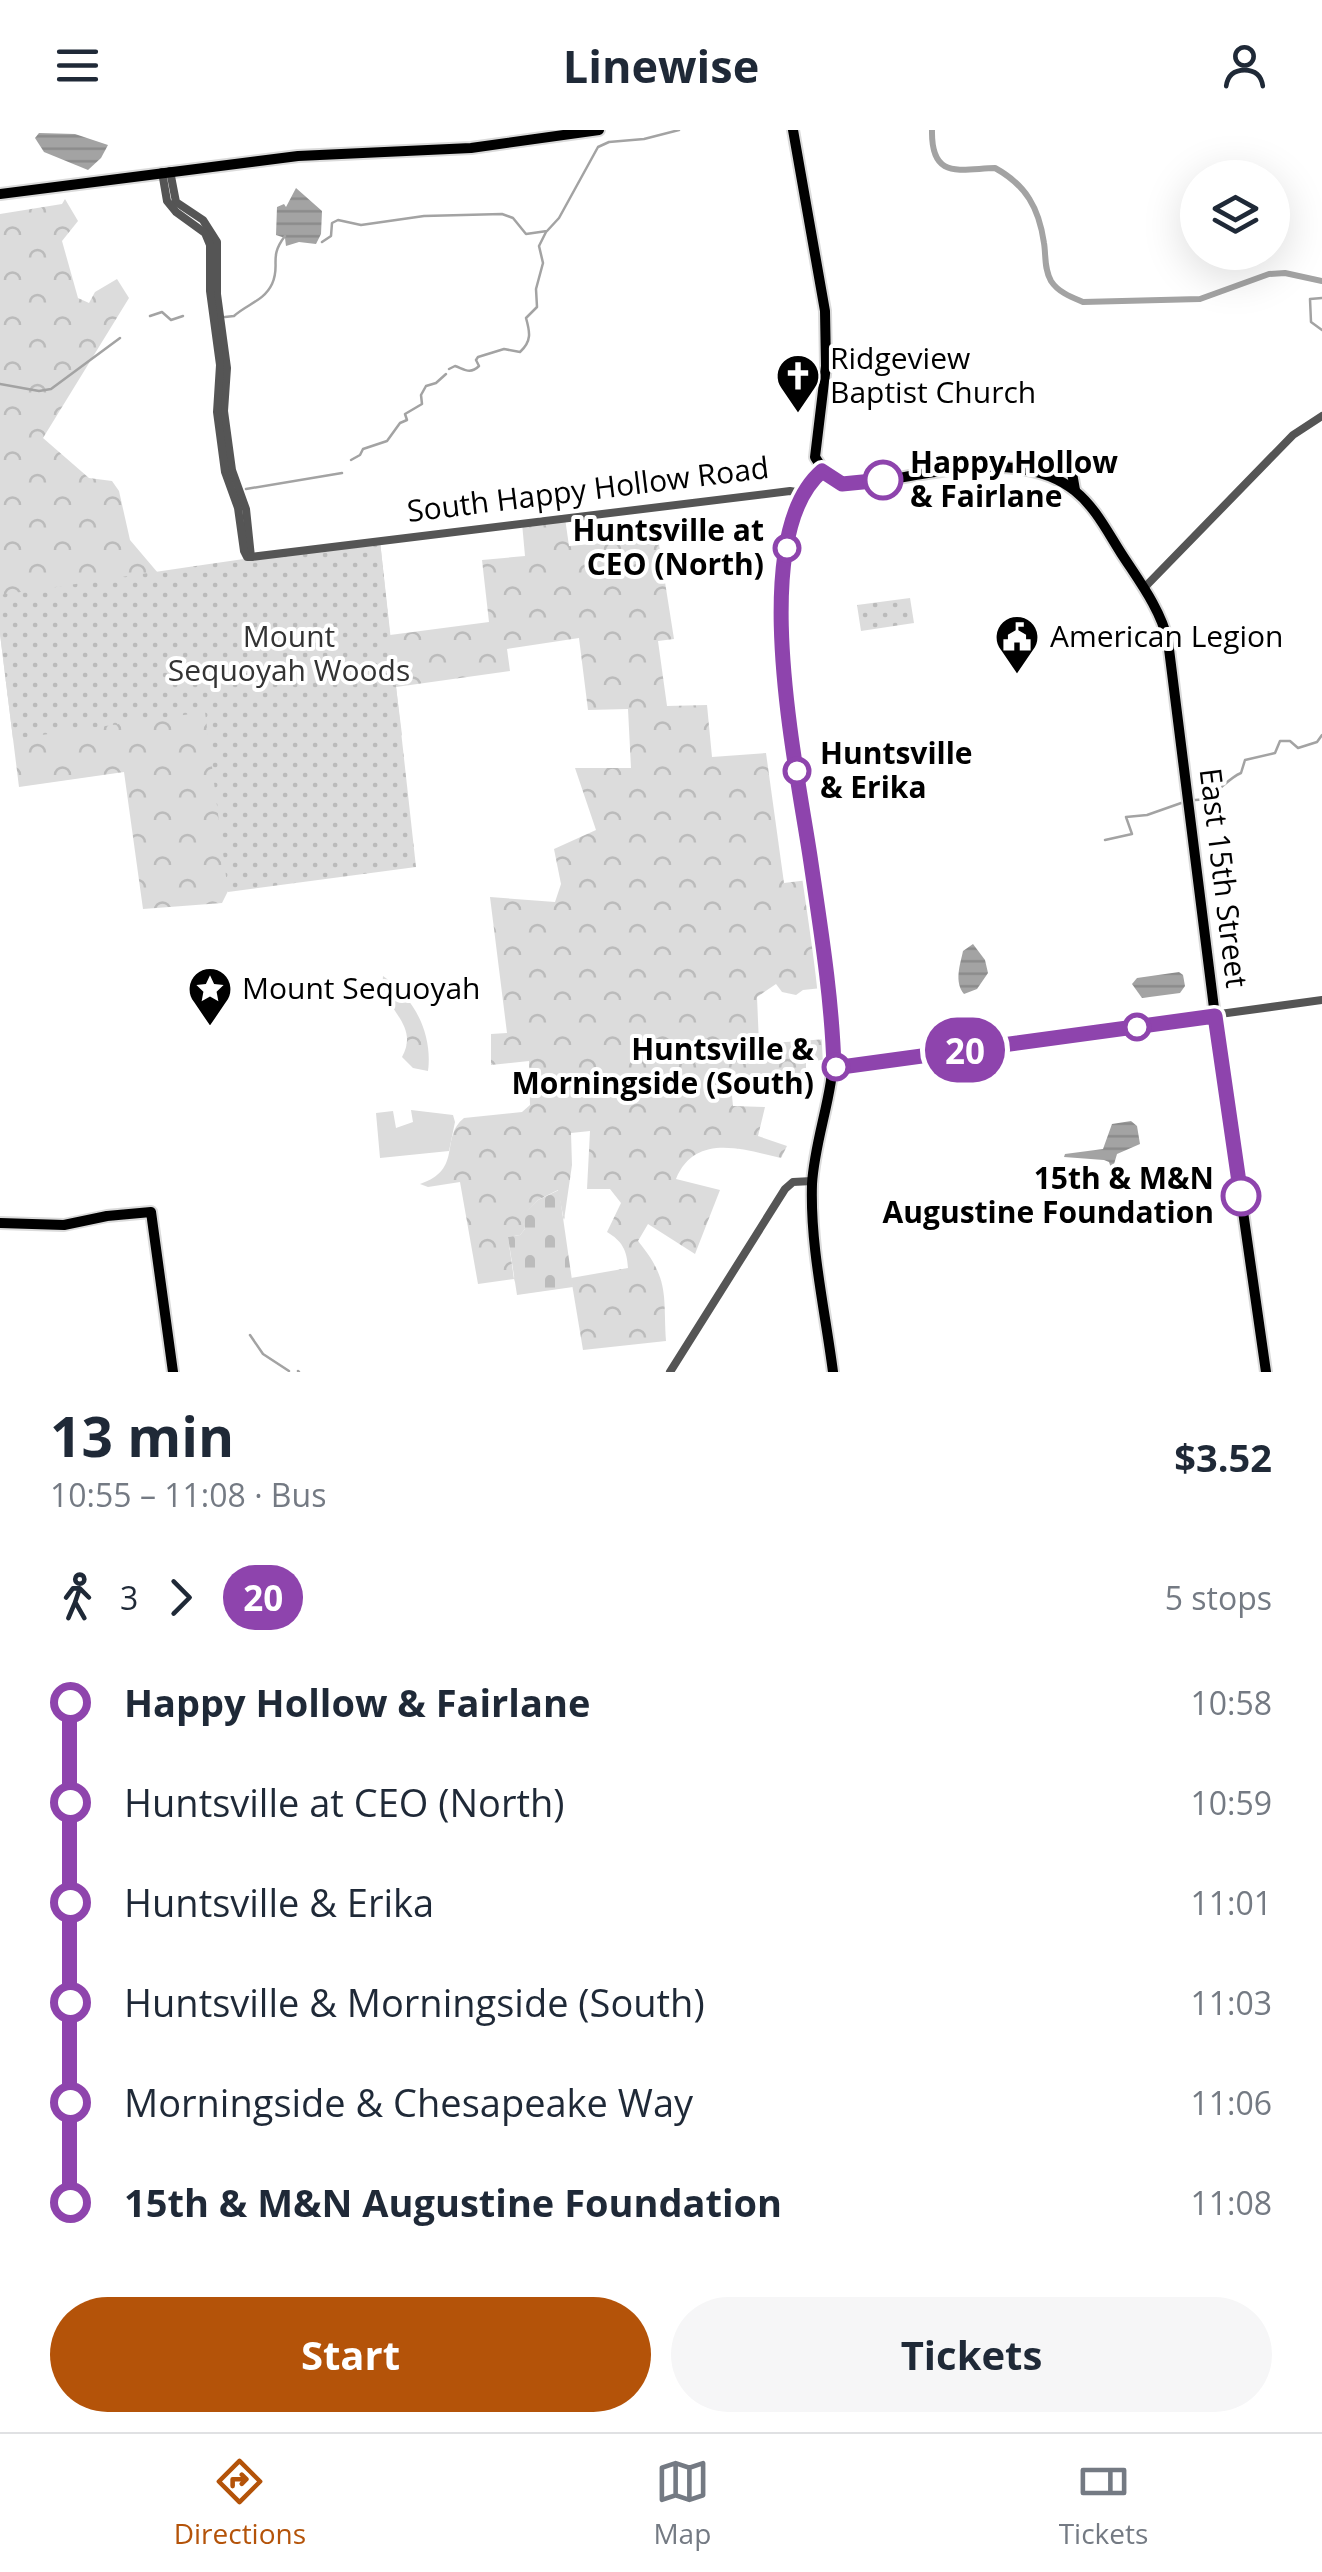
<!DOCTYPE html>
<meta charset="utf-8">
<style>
body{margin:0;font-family:"Open Sans",sans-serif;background:#f6f6f7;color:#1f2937;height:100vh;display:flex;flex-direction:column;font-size:38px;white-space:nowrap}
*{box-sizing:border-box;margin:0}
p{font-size:32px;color:#747a83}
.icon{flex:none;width:55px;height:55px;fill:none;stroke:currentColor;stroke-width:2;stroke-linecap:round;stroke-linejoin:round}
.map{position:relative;height:1242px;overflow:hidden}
.details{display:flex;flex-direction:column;background:#fff;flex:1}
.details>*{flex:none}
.badge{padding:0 20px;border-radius:32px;font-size:35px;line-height:65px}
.buttons{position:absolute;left:1180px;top:30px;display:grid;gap:20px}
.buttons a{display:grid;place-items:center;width:110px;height:110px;border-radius:50%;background:#fff;box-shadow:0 10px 40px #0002;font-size:50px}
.map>.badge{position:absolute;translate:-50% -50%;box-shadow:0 0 0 5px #fff}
.legs{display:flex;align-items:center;gap:15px;height:110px;padding:0 50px;font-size:32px}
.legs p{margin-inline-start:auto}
.head{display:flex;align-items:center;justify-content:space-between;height:170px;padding:0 50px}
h1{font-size:55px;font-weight:700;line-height:75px}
.cta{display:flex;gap:20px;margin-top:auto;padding:20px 50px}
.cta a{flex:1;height:115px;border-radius:60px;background:#b45309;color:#fff;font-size:40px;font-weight:700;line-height:115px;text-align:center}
.cta a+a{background:#f6f6f7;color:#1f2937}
ul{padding:0 50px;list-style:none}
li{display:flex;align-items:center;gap:35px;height:100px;font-size:38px}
li i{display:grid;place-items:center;width:15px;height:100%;margin:0 12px;background:currentColor}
li i::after{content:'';width:25px;height:25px;margin:-12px;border:8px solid;border-radius:50%;background:#fff}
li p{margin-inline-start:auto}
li:first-child i{background:linear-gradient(#0000 50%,currentColor 0)}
li:last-child i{background:linear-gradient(currentColor 50%,#0000 0)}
header{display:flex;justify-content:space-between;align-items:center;height:130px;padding:0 50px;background:#fff;font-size:45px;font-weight:700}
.menu{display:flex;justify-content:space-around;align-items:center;height:140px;border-top:2px solid #e0e1e3;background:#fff;font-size:28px;color:#747a83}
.menu a{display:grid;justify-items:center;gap:5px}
.menu .on{color:#b45309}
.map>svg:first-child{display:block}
</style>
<header><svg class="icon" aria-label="menu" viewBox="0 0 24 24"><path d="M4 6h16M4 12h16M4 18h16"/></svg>Linewise<svg class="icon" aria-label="person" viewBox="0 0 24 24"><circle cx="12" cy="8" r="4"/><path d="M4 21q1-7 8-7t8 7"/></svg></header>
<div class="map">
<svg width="1322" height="1242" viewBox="0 0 1322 1242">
<defs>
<pattern id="forest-crowns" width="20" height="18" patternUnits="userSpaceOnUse" patternTransform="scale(2.5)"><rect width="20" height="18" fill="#dcdcdc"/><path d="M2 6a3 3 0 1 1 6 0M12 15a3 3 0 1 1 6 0" fill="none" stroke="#bbb"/></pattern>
<pattern id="cemetery-stones" width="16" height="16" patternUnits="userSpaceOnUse" patternTransform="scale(2.5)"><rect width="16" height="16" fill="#dcdcdc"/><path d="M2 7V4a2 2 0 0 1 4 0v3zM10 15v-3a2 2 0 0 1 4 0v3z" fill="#bbb"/></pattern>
<pattern id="park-dots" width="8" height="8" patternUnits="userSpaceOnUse" patternTransform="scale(2.5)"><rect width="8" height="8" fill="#dcdcdc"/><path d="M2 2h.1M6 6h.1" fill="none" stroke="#bbb" stroke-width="1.8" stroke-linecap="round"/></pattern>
<pattern id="water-rules" width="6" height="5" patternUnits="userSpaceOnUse" patternTransform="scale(2.5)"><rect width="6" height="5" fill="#a3a3a3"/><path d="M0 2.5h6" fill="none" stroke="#8b8b8b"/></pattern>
</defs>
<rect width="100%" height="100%" fill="#fff"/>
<!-- forest -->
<g fill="url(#forest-crowns)">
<path d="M65 69 78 91 62 111 78 168 89 173 95 162 117 149 129 168 43 308 89 348 112 351 119 361 130 410 158 443 380 411 390 505 489 492 482 430 525 426 522 393 565 388 569 416 658 408 674 509 658 511 667 576 707 575 712 627 766 623 784 753 808 750 822 858 803 860 796 865 782 862 776 854 757 867 759 914 827 909 830 928 806 933V943L730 946 733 976 765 977 758 1006 787 1016 781 1028C742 1019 695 1003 676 1049L720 1060 695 1124 648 1094 638 1111C670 1150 663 1165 666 1211L583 1220 571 1148 628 1138C627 1120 622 1111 607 1102L621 1073 610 1059H587L590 1001 571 1003 572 1035 564 1090 558 1060 538 1070 522 1087 525 1099 520 1105 508 1107 514 1149 478 1154 460 1052 428 1057 420 1054C464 1039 439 1008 464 988L522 982 530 975 529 931 491 935V904L507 903 490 767 555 772 561 754 554 719 596 700 575 638H631L628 579 588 580 579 508 507 519 510 541 396 557 402 605 229 759 222 773 143 779 124 642 19 657 0 504V84L62 74Z"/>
<path d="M383 846C414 867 433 904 428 941L413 938 402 927C421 893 380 879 383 846Z"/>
</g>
<!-- cemetery -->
<polygon fill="url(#cemetery-stones)" points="559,1060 573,1157 517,1165 508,1107 520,1105 525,1099 521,1087 538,1070"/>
<!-- park -->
<g fill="url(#park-dots)">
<path d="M380 411 416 737 228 762 205 582 13 609 0 504V465C127 447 253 426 380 411Z"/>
<polygon points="910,468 914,493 861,501 857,475"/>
</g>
<!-- garden -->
<polygon fill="#dcdcdc" points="411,980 453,985 455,992 449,1021 380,1028 376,983 393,981 396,998 413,992"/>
<!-- water -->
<g fill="url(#water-rules)">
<polygon points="39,3 75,4 108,15 101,28 88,40 44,22 35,8"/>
<polygon points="296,58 322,81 321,104 316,114 299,112 286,116 285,108 276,105 277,77 284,74 286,77"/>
<path d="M973 814 985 830 988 843 977 859 964 864C954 852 960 835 963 821Z"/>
<polygon points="1179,842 1183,845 1185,856 1180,863 1142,868 1132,854 1137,848"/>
<polygon points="1131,991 1137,996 1140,1014 1117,1024 1112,1041 1109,1032 1104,1030 1064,1027 1065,1024 1103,1019 1112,994"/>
</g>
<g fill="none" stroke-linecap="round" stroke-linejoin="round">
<!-- stream -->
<g stroke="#a3a3a3" stroke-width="2.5">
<polyline points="322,112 331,106 332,93 338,90 361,95 424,86 502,84 513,88 526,104 547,101 559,88 598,17 609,12 644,9 679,0"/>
<polyline points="1322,168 1310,169 1311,192 1322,200"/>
<polyline points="150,186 162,182 171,190 183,186"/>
<path d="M225 187 234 186C247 174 264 171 272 154 281 135 268 128 285 106"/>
<path d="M449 239 455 236C464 239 470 245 479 236L476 230 478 227 504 219 520 222C532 211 530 202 526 188L537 177 536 159 543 133 539 116 546 102"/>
<polyline points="0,254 39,261 51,259 120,208"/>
<polyline points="351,330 360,325 363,319 387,311 400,293 407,290 405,284 422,274 421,265 426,256 436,253 446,244"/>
<polyline points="246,359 342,343"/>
<path d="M1194 670C1214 671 1224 650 1241 643L1245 630 1275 623 1280 611H1290L1298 618 1317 612 1322 605"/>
<polyline points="1105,710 1132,704 1126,687 1147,685 1184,672"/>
<polyline points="250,1205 263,1224 289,1241"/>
<polyline points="298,1241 299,1242"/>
</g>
<!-- river -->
<path stroke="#a3a3a3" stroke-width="6" d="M932 0C931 50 959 39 995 38 1026 55 1039 78 1044 113 1046 125 1044 139 1051 151 1058 162 1071 167 1083 172L1200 169 1269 144 1285 143 1322 151"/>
<defs>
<g id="major">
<path d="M793 0 825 181 826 236 815 327 827 346 850 355C917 349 1018 314 1075 361 1095 377 1107 401 1121 423 1139 451 1160 478 1168 511L1215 886 1266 1242"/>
<polyline points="0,64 298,26 471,18 599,0"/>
<path d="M822 341C748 406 795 628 809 716 819 781 829 846 833 912 836 960 815 1005 812 1054 810 1116 825 1180 833 1242"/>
<polyline points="1048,345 1071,337 1075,360"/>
<polyline points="0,1093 64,1095 107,1086 151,1082 173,1242"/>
</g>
</defs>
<!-- major casing -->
<use href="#major" stroke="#dbdbdb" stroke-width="14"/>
<!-- minor -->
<g stroke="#555" stroke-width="8">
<polyline points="170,41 176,72 203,90 217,112 217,164 227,238 224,281 232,340 246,379 251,427"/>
<polyline points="162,42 167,71 176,82 205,103 210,115 210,161 220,235 217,282 225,342 238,378 244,421 247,427 251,427"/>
<polyline points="251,427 790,361 803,363"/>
<polyline points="1144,458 1293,305 1322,286"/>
<polyline points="834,937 1322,870"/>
<polyline points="670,1242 785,1059 793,1052 812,1051"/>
</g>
<!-- major -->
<use href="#major" stroke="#000" stroke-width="10"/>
</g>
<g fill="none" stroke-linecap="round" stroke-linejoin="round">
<defs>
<path id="line-1" d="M883 350 842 354 822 341C745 407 798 642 811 733 821 801 832 869 834 938L1215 886 1241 1066"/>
</defs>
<!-- line-1 casing -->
<use href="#line-1" stroke="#fff" stroke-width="22"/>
<!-- line-1 -->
<use href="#line-1" stroke="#8e44ad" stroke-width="15"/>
</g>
<!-- icons -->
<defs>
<symbol id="church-pin" viewBox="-11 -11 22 30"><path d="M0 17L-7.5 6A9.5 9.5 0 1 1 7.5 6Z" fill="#000" stroke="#fff"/><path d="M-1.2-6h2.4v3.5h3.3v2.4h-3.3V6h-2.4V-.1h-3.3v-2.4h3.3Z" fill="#fff"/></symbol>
<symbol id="civic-pin" viewBox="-11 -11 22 30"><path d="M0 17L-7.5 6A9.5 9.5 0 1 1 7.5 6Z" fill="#000" stroke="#fff"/><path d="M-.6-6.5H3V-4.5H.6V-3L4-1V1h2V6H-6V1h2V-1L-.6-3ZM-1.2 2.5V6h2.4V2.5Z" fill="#fff"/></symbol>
<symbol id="sight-pin" viewBox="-11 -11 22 30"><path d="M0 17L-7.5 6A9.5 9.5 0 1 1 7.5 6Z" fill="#000" stroke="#fff"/><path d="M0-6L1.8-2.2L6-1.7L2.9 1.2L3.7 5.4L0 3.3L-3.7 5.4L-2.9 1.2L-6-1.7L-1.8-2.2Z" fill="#fff"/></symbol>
</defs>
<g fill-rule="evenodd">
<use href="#church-pin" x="773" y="221" width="50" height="68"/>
<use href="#civic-pin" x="992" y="482" width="50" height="68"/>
<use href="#sight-pin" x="185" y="834" width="50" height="68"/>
</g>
<!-- markers -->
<g fill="#fff" stroke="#8e44ad" stroke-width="5">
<circle cx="883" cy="350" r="18"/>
<circle cx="787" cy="418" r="12"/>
<circle cx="797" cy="641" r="12"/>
<circle cx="1137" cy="897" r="12"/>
<circle cx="836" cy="937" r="12"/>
<circle cx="1241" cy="1066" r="18"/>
</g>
<g text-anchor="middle" stroke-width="8" stroke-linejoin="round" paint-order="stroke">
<!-- poi labels -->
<g font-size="30" fill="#000" stroke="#fff" text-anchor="start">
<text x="830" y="239">Ridgeview<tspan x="830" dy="34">Baptist Church</tspan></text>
<text x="1050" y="517">American Legion</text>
<text x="242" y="869">Mount Sequoyah</text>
</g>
<!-- stop labels -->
<g font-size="30" font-weight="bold" fill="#000" stroke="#fff" text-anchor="end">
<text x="910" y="343" text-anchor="start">Happy Hollow<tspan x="910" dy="34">&amp; Fairlane</tspan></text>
<text x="764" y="411">Huntsville at<tspan x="764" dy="34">CEO (North)</tspan></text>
<text x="820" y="634" text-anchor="start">Huntsville<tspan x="820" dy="34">&amp; Erika</tspan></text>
<text x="814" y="930">Huntsville &amp;<tspan x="814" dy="34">Morningside (South)</tspan></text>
<text x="1214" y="1059">15th &amp; M&amp;N<tspan x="1214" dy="34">Augustine Foundation</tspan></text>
</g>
<!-- street labels -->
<g font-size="30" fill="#000" stroke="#fff">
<text transform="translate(588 360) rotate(-7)" y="10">South Happy Hollow Road</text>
<text transform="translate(1223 748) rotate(83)" y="10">East 15th Street</text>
</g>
<!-- park labels -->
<g font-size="30" fill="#333" stroke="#fff">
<text x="289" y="517">Mount<tspan x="289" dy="34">Sequoyah Woods</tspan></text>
</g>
</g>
</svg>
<div class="buttons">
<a><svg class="icon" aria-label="layers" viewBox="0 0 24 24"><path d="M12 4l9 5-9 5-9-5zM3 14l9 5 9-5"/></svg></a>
</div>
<b class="badge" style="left:965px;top:920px;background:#8e44ad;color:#fff">20</b>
</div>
<section class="details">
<div class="head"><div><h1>13 min</h1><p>10:55 – 11:08 · Bus</p></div><b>$3.52</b></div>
<div class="legs"><svg class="icon" aria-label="walk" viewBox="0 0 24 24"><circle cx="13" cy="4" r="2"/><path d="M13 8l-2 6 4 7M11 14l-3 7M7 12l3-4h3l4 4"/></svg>3<svg class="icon" aria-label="forward" viewBox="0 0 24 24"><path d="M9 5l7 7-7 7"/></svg><b class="badge" style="background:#8e44ad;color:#fff">20</b><p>5 stops</p></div>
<ul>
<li><i style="color:#8e44ad"></i><b>Happy Hollow &amp; Fairlane</b><p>10:58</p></li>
<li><i style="color:#8e44ad"></i><span>Huntsville at CEO (North)</span><p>10:59</p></li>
<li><i style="color:#8e44ad"></i><span>Huntsville &amp; Erika</span><p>11:01</p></li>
<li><i style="color:#8e44ad"></i><span>Huntsville &amp; Morningside (South)</span><p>11:03</p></li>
<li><i style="color:#8e44ad"></i><span>Morningside &amp; Chesapeake Way</span><p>11:06</p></li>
<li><i style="color:#8e44ad"></i><b>15th &amp; M&amp;N Augustine Foundation</b><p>11:08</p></li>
</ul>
<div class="cta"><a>Start</a><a>Tickets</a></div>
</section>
<nav class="menu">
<a class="on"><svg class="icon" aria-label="directions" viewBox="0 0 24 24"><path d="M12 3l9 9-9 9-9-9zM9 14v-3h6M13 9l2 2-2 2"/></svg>Directions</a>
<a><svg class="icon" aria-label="map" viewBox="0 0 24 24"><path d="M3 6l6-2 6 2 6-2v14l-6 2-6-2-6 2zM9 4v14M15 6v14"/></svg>Map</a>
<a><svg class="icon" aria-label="tickets" viewBox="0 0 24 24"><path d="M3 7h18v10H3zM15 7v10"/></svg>Tickets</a>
</nav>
